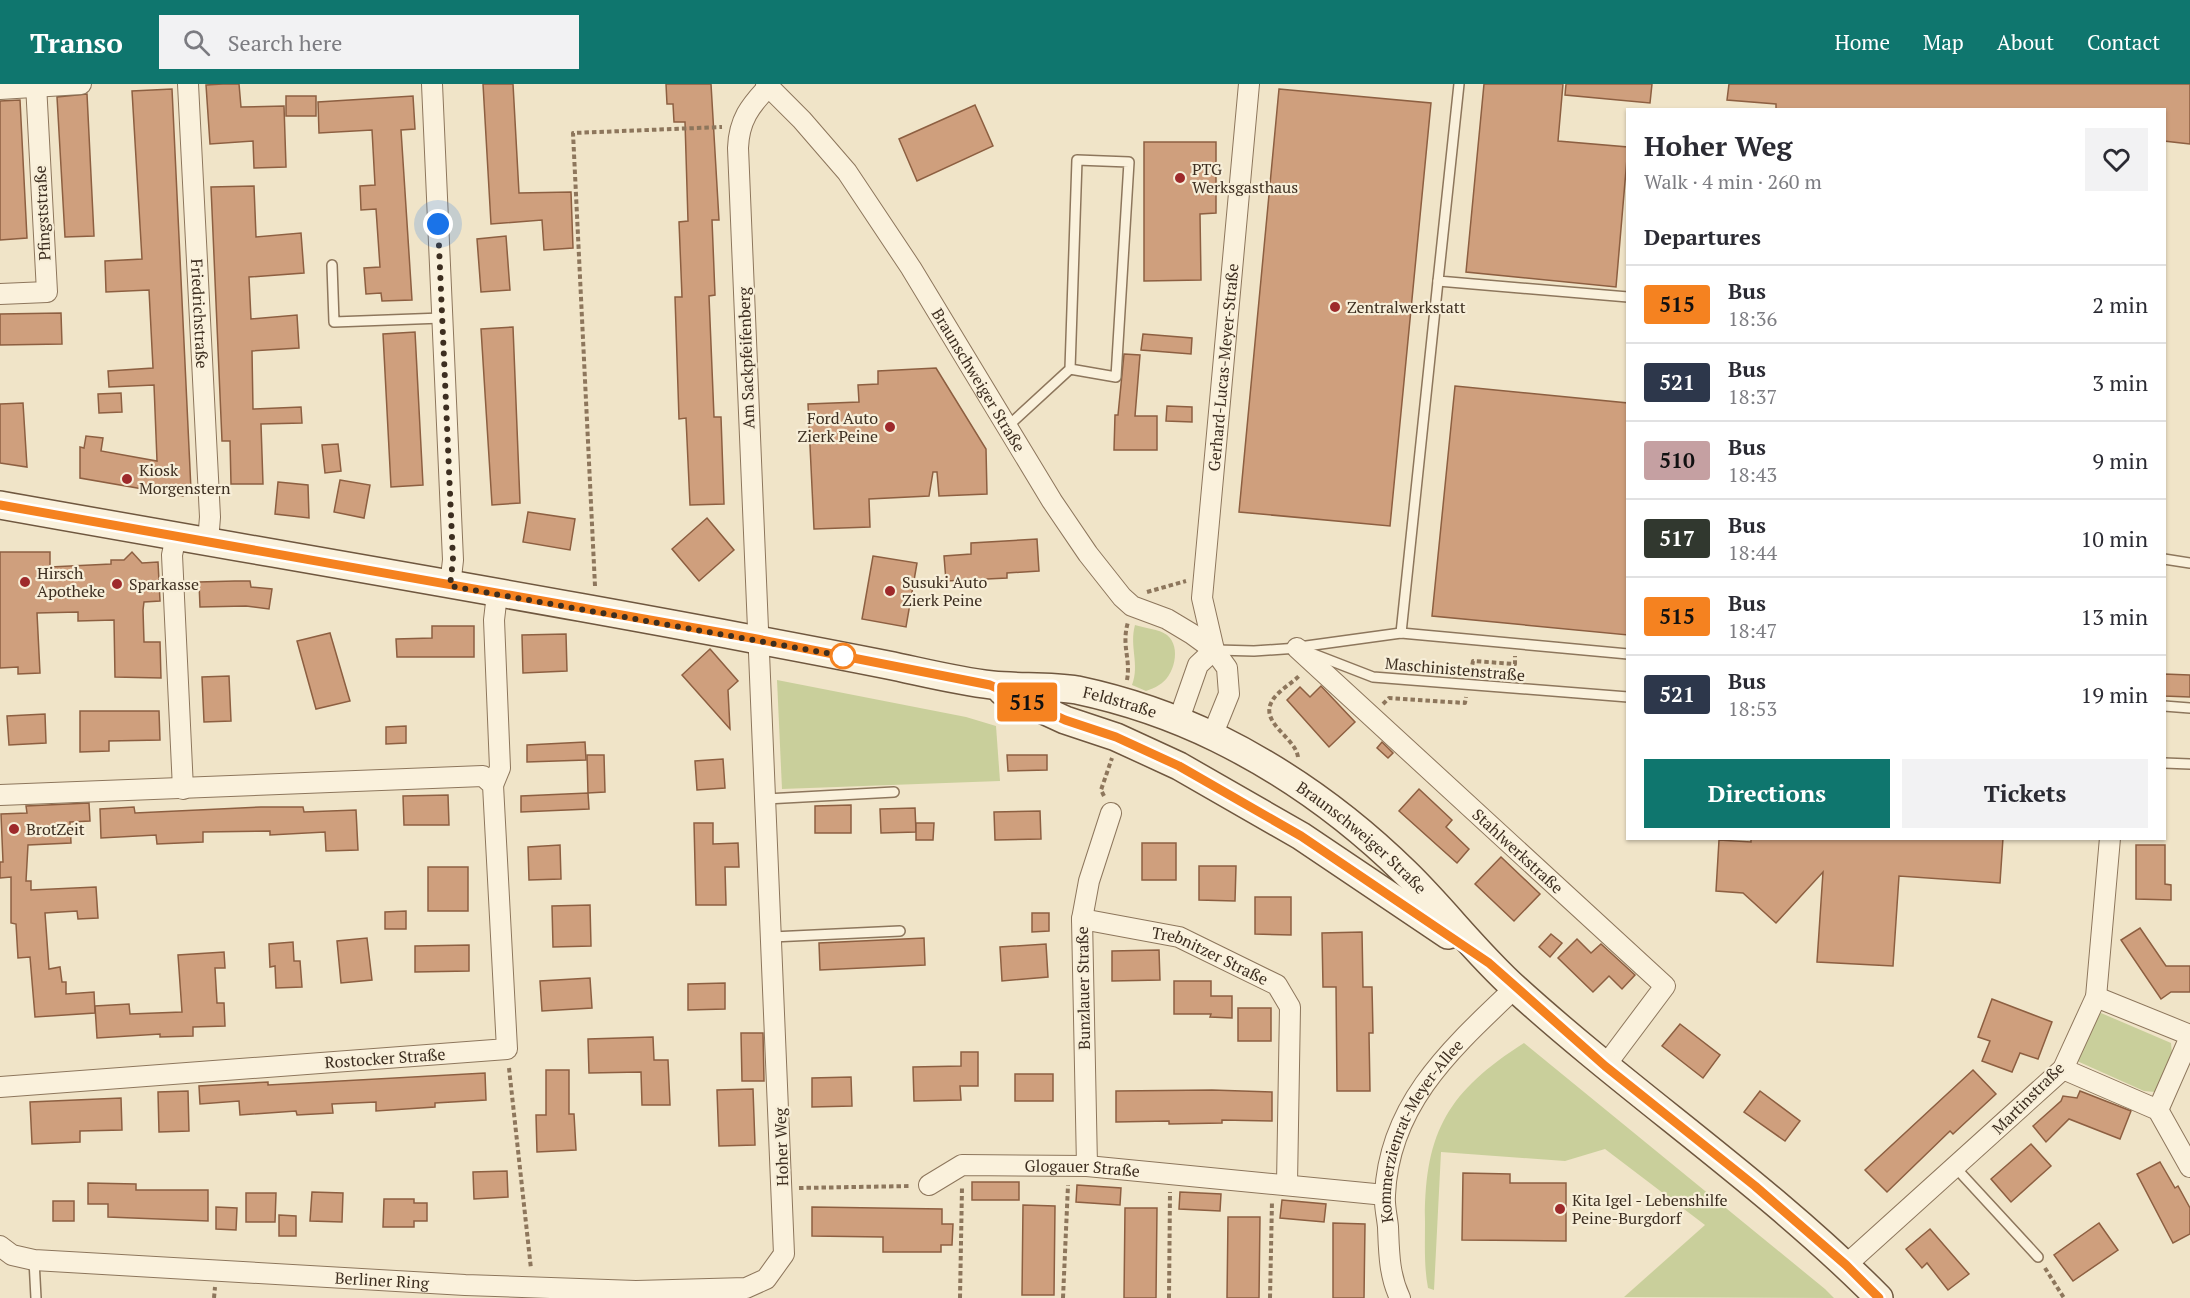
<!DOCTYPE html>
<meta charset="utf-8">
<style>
body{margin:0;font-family:"PT Serif",serif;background:#f2f2f3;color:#2b2b33;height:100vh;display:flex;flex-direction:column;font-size:22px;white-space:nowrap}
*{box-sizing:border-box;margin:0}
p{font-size:20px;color:#7c7c81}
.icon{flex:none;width:33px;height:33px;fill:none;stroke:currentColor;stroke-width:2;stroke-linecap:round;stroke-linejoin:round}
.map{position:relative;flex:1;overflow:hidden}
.drawer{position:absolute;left:1626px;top:24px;width:540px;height:732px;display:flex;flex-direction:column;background:#fff;border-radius:0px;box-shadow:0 2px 4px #0004}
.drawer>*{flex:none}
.badge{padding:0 12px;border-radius:4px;font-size:21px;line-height:39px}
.you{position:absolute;width:30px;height:30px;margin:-15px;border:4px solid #fff;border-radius:50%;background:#1a73e8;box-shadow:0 0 0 9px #1a73e833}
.map>.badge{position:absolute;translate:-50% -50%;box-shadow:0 0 0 3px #fff}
h2{padding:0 18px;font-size:22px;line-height:54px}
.round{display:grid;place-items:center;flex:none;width:63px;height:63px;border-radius:0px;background:#f2f2f3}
.head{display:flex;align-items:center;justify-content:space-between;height:102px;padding:0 18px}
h1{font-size:28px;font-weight:600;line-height:45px}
.button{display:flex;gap:12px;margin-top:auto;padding:12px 18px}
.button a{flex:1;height:69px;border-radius:0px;background:#0f766e;color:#fff;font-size:24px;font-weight:600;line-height:69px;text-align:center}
.button a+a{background:#f2f2f3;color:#2b2b33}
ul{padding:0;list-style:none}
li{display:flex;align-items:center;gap:18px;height:78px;padding:0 18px;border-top:2px solid #e1e1e2}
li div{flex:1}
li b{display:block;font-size:22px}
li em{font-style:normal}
li .badge{min-width:66px;font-weight:700;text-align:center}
header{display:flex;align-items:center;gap:36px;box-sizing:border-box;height:84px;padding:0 30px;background:#0f766e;color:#fff}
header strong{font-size:28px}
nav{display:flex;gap:33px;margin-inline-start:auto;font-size:21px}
.search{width:420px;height:54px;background:#f2f2f3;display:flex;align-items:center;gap:15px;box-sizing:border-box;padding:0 21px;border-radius:0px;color:#7c7c81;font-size:22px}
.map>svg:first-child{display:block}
</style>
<header>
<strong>Transo</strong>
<div class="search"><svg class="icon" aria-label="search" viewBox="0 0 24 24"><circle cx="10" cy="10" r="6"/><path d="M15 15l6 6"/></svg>Search here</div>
<nav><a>Home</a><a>Map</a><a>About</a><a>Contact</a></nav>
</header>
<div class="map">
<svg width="2190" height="1214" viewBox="0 0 2190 1214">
<rect width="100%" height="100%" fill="#f0e4c8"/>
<!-- green -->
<g fill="#c9cf9b">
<path d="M1135 541C1144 544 1159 545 1167 551 1182 563 1174 593 1159 601 1155 604 1150 605 1146 607L1132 601C1140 581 1129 562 1135 541Z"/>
<polygon points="777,596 966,633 996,642 1000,697 782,705"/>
<polygon points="2101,929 2171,959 2172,970 2155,1008 2144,1007 2077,977 2097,931"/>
<path d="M1524 959 1825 1205 1834 1214 1624 1213 1705 1141 1605 1065 1565 1077 1441 1068 1434 1206 1428 1204C1424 1183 1425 1161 1425 1140 1424 1049 1447 1008 1524 959Z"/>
</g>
<!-- building -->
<g fill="#cf9f7d" stroke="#8d5f41" stroke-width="1.5">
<polygon points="223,0 239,0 241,23 284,22 286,83 254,84 253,57 210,60 206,1"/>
<polygon points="483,0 513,0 519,109 571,108 573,164 544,166 542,136 491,140"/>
<polygon points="666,0 711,0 719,136 712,136 715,211 709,212 714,333 721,333 724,420 690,421 686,334 679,335 675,213 682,213 679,138 688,137 685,38 674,38 673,20 667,20"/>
<polygon points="1484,0 1563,0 1558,57 1628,63 1616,203 1466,188"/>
<polygon points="1566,0 1652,0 1650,19 1565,11"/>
<polygon points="1729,0 2190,0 2190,60 2164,57 2164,26 1776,26 1776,20 1727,16"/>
<polygon points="172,5 191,406 183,412 80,394 80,363 84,364 86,352 103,354 101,367 157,377 154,301 109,303 108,287 153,284 149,206 106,208 105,177 142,175 132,7"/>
<polygon points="1279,5 1431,19 1390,442 1239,428"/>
<polygon points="87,10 94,152 65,153 57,13"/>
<rect x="286" y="12" width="30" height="20"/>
<polygon points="413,12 415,45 401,46 412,216 382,217 381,209 366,210 364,184 380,183 376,125 361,126 360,102 375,101 372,46 319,49 318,18"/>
<polygon points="20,16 27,154 0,156 0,17"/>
<polygon points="975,21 993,62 917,97 899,55"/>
<polygon points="1144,58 1216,58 1216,129 1200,130 1201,196 1144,197"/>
<polygon points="254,102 256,153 301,149 304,189 249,193 251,235 297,231 299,264 252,267 253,325 301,323 302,339 261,340 263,400 231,400 230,357 222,357 211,103"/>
<polygon points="506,152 510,206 481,208 477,155"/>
<polygon points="61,229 62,260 0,261 0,230"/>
<polygon points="513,243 520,419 492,421 481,245"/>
<polygon points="415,248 423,401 391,403 383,250"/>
<polygon points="1143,250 1192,254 1191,270 1141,266"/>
<polygon points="1124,270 1140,271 1135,332 1157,332 1157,366 1114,366 1115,331 1118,331"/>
<polygon points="936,284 986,365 987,410 939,412 937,388 933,388 929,412 869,415 870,443 814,445 808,320 859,318 858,301 878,300 878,287"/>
<polygon points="1455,302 1628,319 1628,551 1432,532"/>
<polygon points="121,309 122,328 99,329 98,310"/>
<polygon points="23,319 27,383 0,379 0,320"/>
<polygon points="1167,322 1192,323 1192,338 1166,337"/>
<polygon points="338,360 341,387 325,389 322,361"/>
<polygon points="340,396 370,401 364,434 334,428"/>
<polygon points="278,398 308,401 309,434 275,430"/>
<polygon points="528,428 575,435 570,466 523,458"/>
<polygon points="707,434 734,466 699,497 672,465"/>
<polygon points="1037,455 1039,487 1007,489 1007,494 946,497 944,472 971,470 971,459"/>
<polygon points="0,468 50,468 50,483 111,480 111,476 124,476 132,468 142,479 158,478 160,517 144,518 143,526 144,558 160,558 161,594 115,593 114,536 78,537 78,528 37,529 40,589 18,590 18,583 0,584"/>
<polygon points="873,472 917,479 906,543 862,535"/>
<polygon points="235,497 250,497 251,503 272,505 269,525 246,522 200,523 199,498"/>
<polygon points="432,542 474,542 474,573 397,573 396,555 432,554"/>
<polygon points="330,549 350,617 316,625 297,557"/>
<polygon points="566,550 567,587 523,589 522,551"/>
<polygon points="710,565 738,597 728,606 730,645 682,591"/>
<polygon points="2164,590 2190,591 2190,613 2164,612"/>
<polygon points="229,592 231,637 204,638 202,593"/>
<polygon points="1321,602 1355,638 1329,663 1287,616 1300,603 1310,613"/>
<polygon points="80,627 159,627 160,656 109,657 109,667 80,668"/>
<polygon points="45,630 46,659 9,661 7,632"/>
<polygon points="406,642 406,659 386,660 386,643"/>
<polygon points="585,658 586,676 527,678 527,661"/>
<polygon points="1382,658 1393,669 1388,674 1377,664"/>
<polygon points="587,671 604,671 605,708 588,709"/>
<polygon points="1007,671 1047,671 1047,686 1008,687"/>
<polygon points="723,675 725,704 697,706 695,677"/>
<polygon points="1419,705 1452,736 1446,743 1469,765 1457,779 1399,727"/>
<polygon points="588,709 589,725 521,728 521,712"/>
<polygon points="448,711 449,741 404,741 403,712"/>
<polygon points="89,719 90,737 70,738 71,759 28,761 26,797 31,797 31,806 96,803 98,834 78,835 77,827 45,829 49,885 60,883 62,898 66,898 66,910 94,908 95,929 35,933 30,873 18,874 16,840 11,839 11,793 0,794 0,778 3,778 1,730 27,729 26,722"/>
<polygon points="851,721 851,749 815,749 815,722"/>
<polygon points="134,723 135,729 261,723 303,723 304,728 356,726 358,766 326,767 325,748 270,751 270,747 203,748 203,758 157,760 156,751 101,754 100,725"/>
<polygon points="915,724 916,748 881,749 880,725"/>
<polygon points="1040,727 1041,755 995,756 994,728"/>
<polygon points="694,739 713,739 713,760 738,759 739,783 725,783 726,821 696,821"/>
<polygon points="916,739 934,739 933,756 916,756"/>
<polygon points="1751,754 2003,754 2000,799 1899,792 1893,882 1817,878 1823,788 1776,839 1743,809 1716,807 1719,756 1751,758"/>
<rect x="1142" y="759" width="34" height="37"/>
<polygon points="560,761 561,795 529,796 528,763"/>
<polygon points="2136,761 2165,761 2165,800 2171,801 2171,816 2136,815"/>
<polygon points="1501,773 1540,810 1514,837 1475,800"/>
<polygon points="1199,782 1236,782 1235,817 1199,816"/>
<rect x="428" y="783" width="40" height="44"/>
<polygon points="1255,813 1291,813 1291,851 1255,850"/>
<polygon points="590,821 591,862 553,863 552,822"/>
<polygon points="406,827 406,845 385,845 385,828"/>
<polygon points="1032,829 1049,829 1049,847 1032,848"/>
<polygon points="2140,844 2166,882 2190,882 2190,908 2171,908 2161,915 2121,856"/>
<polygon points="1362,848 1363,903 1372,903 1373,949 1369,949 1370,1007 1337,1007 1336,903 1323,903 1322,849"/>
<polygon points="1551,850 1562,859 1550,873 1539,863"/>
<polygon points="367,854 372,896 341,899 337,857"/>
<polygon points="924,854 925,881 820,886 819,859"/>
<polygon points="1577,855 1591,869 1601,860 1635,891 1622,905 1609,892 1593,908 1558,874"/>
<polygon points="293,858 294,877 300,877 302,903 276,904 275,882 270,883 269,860"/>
<polygon points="1046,860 1048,893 1002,897 1000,863"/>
<polygon points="469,861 469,887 415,888 415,862"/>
<polygon points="1159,866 1160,896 1112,897 1112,867"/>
<polygon points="224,868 225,884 215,884 217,919 224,919 225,942 193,943 193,952 160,953 160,950 97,954 95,922 129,920 130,930 182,928 178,871"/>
<polygon points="590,894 592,924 542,927 540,897"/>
<polygon points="1174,897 1211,897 1211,912 1232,912 1232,934 1210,933 1211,930 1174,930"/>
<polygon points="725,899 725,925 688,926 688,900"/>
<polygon points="1992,915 2052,938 2038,975 2020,969 2012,988 1982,977 1990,957 1978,953"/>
<rect x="1238" y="924" width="33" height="33"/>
<polygon points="1680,940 1720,971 1703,994 1662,962"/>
<polygon points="741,949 763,949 764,997 742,997"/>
<polygon points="653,953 654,976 668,976 670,1021 642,1021 641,988 589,989 588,955"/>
<polygon points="961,968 978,968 978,1002 960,1002 961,1016 914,1017 913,983 961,982"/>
<polygon points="546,986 569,986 569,1030 574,1030 576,1066 537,1068 536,1031 546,1031"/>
<polygon points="1973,986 1996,1010 1953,1050 1950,1047 1887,1108 1865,1086"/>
<polygon points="485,989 486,1016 435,1019 435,1023 376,1027 376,1018 332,1020 333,1029 297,1031 296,1027 240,1031 239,1017 200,1020 199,1002 268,998 268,1001"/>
<rect x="1015" y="990" width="38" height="27"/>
<polygon points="851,993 852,1022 812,1023 812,994"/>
<polygon points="753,1005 755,1061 719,1062 717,1006"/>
<polygon points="188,1007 189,1047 159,1048 158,1008"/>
<polygon points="1116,1007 1212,1006 1272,1008 1272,1037 1222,1036 1222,1039 1169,1040 1169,1037 1116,1038"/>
<polygon points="1760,1007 1800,1037 1785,1057 1744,1028"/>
<polygon points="2080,1007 2131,1027 2120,1055 2069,1035 2046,1058 2033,1042 2061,1017 2063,1012 2077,1014"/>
<polygon points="121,1014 122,1046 80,1047 80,1058 32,1060 30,1018"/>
<polygon points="2031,1060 2051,1082 2011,1118 1991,1095"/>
<polygon points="2160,1078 2175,1104 2178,1102 2190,1124 2190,1150 2173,1159 2137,1090"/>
<polygon points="507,1087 508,1113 474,1115 473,1088"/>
<polygon points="1463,1089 1510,1090 1510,1099 1566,1099 1566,1157 1462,1156"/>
<rect x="972" y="1098" width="47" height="18"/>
<polygon points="88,1099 136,1100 136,1106 208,1106 208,1137 108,1133 108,1120 88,1120"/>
<polygon points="1077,1101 1121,1104 1120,1121 1076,1118"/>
<polygon points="312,1108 343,1109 342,1138 310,1137"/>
<polygon points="1180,1108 1221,1110 1220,1127 1179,1125"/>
<polygon points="246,1109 276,1109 275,1138 246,1138"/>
<polygon points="384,1115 414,1115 414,1119 427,1119 427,1137 414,1137 414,1143 383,1143"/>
<polygon points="1282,1116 1326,1120 1324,1138 1280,1134"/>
<rect x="53" y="1117" width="21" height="20"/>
<polygon points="1023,1121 1055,1122 1054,1211 1022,1211"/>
<polygon points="216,1123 237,1124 236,1146 216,1145"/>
<polygon points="812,1123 942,1125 942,1140 953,1140 952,1161 941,1161 941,1168 883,1168 883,1153 812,1152"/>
<polygon points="1125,1124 1157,1124 1156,1214 1124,1214"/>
<polygon points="279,1131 296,1132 296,1152 279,1152"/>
<polygon points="1228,1133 1260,1133 1259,1214 1227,1214"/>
<polygon points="1333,1139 1365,1140 1364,1214 1333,1214"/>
<polygon points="2099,1139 2118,1166 2073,1197 2054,1171"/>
<polygon points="1930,1145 1969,1190 1948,1206 1927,1179 1922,1184 1906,1165"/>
</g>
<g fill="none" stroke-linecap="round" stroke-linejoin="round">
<defs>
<g id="lane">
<polyline points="1459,0 1438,197 1628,213"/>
<polyline points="332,181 334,238 442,234"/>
<polyline points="1007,343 1070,285 1077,76 1129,78 1116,293 1070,285"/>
<polyline points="2164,475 2190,479"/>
<polyline points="1401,549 1438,197"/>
<polyline points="1299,563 1401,549 1628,570"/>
<polyline points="1216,566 1254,567 1298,564"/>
<polyline points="1311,569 1373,593 1628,613"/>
<polyline points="2164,622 2190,624"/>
<polyline points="2164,679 2190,680"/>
<polyline points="766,715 894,708"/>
<polyline points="772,853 900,847"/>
<polyline points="1955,1083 2038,1173"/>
<polyline points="34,1176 36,1214"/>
</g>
<g id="street">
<path id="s1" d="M188 0 210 433 208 458"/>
<polyline points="432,0 453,476 450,502"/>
<path id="s2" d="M766 0 802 36 847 88 911 184 1052 417 1088 470 1122 513 1132 522 1167 535 1192 550 1214 566 1227 584 1229 610 1212 652"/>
<polyline points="0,5 81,0"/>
<polyline points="0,210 47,208 36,0"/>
<polyline points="176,452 172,471 183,705"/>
<path id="s3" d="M1297 564 1665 902 1605 982"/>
<path id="s4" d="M1214 566 1202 514 1249 0"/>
<polyline points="1178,638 1198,581 1214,566"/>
<polyline points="493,701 500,684 494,536 497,510"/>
<polyline points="0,711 483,692 493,701 507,965 0,1003"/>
<path id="s5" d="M1082 835 1179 853 1277 901 1290 923 1287 1100"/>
<polyline points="2096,913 2190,951"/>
<polyline points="2063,985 2158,1026 2190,1083"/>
<polyline points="2158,1026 2190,953"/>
<polyline points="1087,1082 1082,835 1089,797 1111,729"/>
<path id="s6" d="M929 1101 962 1081 1087 1082 1385 1111"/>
<path id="s7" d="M0 1162 12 1171 34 1176 465 1201 636 1207 746 1204 766 1195 784 1170 738 64C739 36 750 22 768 3"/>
<polyline points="1846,1181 2063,985 2096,913 2110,754"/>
<path id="s8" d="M1400 1214C1389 1191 1389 1168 1388 1143 1387 1132 1384 1121 1385 1111 1389 1019 1453 963 1515 904"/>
</g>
<g id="secondary">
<path id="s9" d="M0 421C296 474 593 523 888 581 922 588 957 597 992 601 1020 604 1049 601 1077 606 1124 616 1174 633 1217 654 1288 689 1350 734 1406 789 1444 826 1476 869 1516 905 1634 1012 1767 1101 1879 1214"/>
<polyline points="1002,607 1065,636 1116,653 1179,682 1301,752 1448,851"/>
</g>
</defs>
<!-- lane casing -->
<use href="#lane" stroke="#8d765c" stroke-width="12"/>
<!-- street casing -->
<use href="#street" stroke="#8d765c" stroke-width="22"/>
<!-- secondary casing -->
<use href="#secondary" stroke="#6f573f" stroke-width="30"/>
<!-- path -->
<g stroke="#8d765c" stroke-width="4" stroke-dasharray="4.5 3" stroke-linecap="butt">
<polyline points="595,502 573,49 722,43"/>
<polyline points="1147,508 1186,497"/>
<polyline points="1471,588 1473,577 1515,580 1515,572"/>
<path d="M1127 596C1131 574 1121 562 1128 538"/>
<polyline points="1383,620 1389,614 1465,619 1466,613"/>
<path d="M1298 673C1295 652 1256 638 1274 614 1280 606 1292 599 1299 592"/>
<polyline points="1104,712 1101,706 1112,674"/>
<polyline points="509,984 531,1185"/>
<polyline points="799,1104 911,1102"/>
<polyline points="2045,1184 2064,1214"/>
<polyline points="214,1214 215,1203"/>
<polyline points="960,1214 962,1103"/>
<polyline points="1063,1214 1068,1101"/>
<polyline points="1169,1214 1170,1108"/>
<polyline points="1270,1214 1272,1117"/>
</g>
<!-- lane -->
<use href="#lane" stroke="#faf1dc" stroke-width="9"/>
<!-- street -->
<use href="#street" stroke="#faf1dc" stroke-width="20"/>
<!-- secondary -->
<use href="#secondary" stroke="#faf1dc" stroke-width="27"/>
</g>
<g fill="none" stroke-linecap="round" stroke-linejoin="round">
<defs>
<polyline id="line" points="0,421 757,555 990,601 1065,636 1116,653 1179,682 1301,752 1489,879 1605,982 1755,1102 1846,1181 1879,1214"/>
</defs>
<!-- line casing -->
<use href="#line" stroke="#fff" stroke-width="14"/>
<!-- line -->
<use href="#line" stroke="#f58220" stroke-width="9"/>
<!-- walk -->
<polyline stroke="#3d2e20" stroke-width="6" stroke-dasharray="0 10.8" points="438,140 453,476 450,502 843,572"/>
</g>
<!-- markers -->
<g fill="#9e2a2b" stroke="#f7eed8" stroke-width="2">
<circle cx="1180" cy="94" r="6"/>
<circle cx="1335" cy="223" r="6"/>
<circle cx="890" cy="343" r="6"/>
<circle cx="127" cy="395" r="6"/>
<circle cx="25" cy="498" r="6"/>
<circle cx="117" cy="500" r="6"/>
<circle cx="890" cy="507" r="6"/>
<circle cx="14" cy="745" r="6"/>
<circle cx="1560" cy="1125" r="6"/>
</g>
<circle fill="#fff" stroke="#f58220" stroke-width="3" cx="843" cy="572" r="12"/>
<g text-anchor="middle" stroke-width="4.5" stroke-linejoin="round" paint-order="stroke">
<!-- poi labels -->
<g font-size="16" fill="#3d2e20" stroke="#f7eed8" text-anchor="start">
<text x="1192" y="91">PTG<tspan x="1192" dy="18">Werksgasthaus</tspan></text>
<text x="1347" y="229">Zentralwerkstatt</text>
<text x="878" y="340" text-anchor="end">Ford Auto<tspan x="878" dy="18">Zierk Peine</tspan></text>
<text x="139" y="392">Kiosk<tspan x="139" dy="18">Morgenstern</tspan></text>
<text x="37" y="495">Hirsch<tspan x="37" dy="18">Apotheke</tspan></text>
<text x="902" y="504">Susuki Auto<tspan x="902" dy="18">Zierk Peine</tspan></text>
<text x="129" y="506">Sparkasse</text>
<text x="26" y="751">BrotZeit</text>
<text x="1572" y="1122">Kita Igel - Lebenshilfe<tspan x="1572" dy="18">Peine-Burgdorf</tspan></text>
</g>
<!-- street labels -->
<g font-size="16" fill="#3d2e20" stroke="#f7eed8">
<text transform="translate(42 129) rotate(-93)" y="6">Pfingststraße</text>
<text dy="6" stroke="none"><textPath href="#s1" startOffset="230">Friedrichstraße</textPath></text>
<text transform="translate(746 274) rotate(-92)" y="6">Am Sackpfeifenberg</text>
<text dy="6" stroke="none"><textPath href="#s4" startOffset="285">Gerhard-Lucas-Meyer-Straße</textPath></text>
<text dy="6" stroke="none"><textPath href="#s2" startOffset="366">Braunschweiger Straße</textPath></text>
<text transform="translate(1455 585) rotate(5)" y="6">Maschinistenstraße</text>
<text dy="6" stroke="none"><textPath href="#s9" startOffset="1138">Feldstraße</textPath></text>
<text dy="6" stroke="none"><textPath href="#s9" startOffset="1418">Braunschweiger Straße</textPath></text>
<text dy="6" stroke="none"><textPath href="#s3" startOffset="300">Stahlwerkstraße</textPath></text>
<text dy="6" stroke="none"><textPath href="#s5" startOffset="134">Trebnitzer Straße</textPath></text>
<text transform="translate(1083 904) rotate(-91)" y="6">Bunzlauer Straße</text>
<text transform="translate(385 974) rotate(-4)" y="6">Rostocker Straße</text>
<text transform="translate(2028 1014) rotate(-45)" y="6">Martinstraße</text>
<text dy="6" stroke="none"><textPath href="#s8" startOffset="178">Kommerzienrat-Meyer-Allee</textPath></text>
<text transform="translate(781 1063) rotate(-92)" y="6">Hoher Weg</text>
<text dy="6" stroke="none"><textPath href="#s6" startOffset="159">Glogauer Straße</textPath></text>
<text dy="6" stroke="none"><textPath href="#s7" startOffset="386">Berliner Ring</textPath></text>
</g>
</g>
</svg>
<div class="you" style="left:438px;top:140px"></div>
<b class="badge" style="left:1027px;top:618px;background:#f58220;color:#111">515</b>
<section class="drawer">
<div class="head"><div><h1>Hoher Weg</h1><p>Walk · 4 min · 260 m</p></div><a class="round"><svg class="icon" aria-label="heart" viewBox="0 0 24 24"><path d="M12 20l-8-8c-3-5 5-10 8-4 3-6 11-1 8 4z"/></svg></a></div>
<h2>Departures</h2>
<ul>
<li><span class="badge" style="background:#f58220;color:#111">515</span><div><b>Bus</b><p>18:36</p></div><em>2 min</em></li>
<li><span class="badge" style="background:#2d374b;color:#fff">521</span><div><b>Bus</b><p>18:37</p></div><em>3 min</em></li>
<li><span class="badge" style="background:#c5a0a2;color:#111">510</span><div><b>Bus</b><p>18:43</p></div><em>9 min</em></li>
<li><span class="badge" style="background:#31382f;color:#fff">517</span><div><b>Bus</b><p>18:44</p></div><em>10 min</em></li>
<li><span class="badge" style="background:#f58220;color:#111">515</span><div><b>Bus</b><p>18:47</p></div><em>13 min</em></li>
<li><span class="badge" style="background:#2d374b;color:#fff">521</span><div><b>Bus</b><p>18:53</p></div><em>19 min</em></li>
</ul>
<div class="button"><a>Directions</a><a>Tickets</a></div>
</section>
</div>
